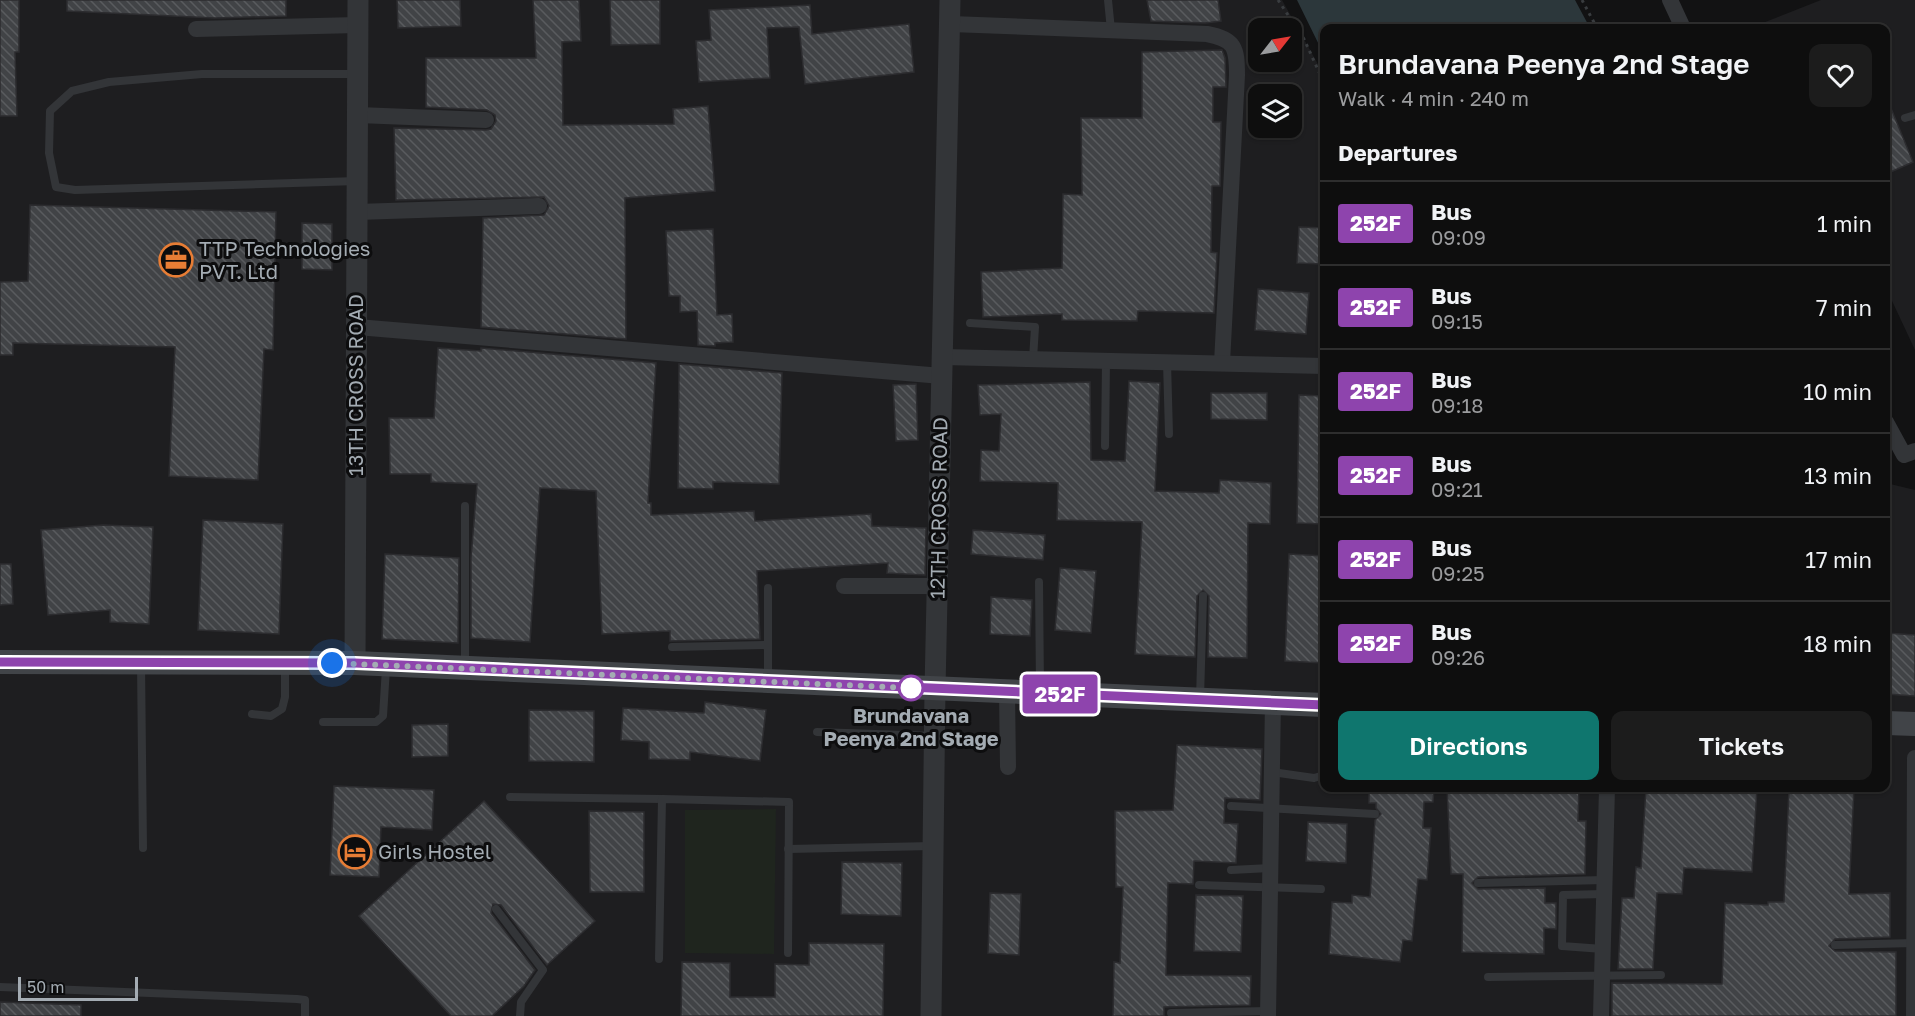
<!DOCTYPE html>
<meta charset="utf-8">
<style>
body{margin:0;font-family:"Golos Text",sans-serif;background:#1c1c1c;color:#f1f3f6;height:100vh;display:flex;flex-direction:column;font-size:22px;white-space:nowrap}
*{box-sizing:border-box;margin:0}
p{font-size:20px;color:#9b9c9e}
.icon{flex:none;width:33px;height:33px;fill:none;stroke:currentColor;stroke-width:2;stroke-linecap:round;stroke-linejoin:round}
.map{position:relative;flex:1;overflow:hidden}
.side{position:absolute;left:1320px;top:24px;width:570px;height:768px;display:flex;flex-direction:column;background:#0e0e0e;border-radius:12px;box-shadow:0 2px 4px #0004,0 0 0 2px #2e2e2e}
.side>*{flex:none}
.badge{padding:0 12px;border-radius:4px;font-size:21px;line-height:39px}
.needle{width:39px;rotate:59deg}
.buttons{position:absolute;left:1248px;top:18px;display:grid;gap:12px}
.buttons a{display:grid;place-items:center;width:54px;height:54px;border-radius:12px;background:#0e0e0e;box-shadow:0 2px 4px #0004,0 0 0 2px #2e2e2e;font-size:30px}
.scale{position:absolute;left:18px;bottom:15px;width:120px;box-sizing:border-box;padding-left:6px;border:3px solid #a4acb3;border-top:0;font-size:16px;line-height:21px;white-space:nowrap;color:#a4acb3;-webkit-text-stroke:4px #0d0d0e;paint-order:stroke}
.you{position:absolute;width:30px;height:30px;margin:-15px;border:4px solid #fff;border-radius:50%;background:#1a73e8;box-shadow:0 0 0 9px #1a73e833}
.map>.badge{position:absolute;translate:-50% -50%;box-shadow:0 0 0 3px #fff}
h2{padding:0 18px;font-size:22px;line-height:54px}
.round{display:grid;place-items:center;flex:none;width:63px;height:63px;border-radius:12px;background:#1c1c1c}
.overview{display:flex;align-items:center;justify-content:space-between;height:102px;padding:0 18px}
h1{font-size:28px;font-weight:600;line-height:45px}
.button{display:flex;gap:12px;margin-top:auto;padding:12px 18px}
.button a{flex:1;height:69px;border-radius:12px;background:#0f766e;color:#fff;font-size:24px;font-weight:600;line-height:69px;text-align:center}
.button a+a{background:#1c1c1c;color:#f1f3f6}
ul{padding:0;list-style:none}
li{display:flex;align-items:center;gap:18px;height:84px;padding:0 18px;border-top:2px solid #2e2e2e}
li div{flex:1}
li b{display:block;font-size:22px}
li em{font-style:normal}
li .badge{min-width:66px;font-weight:700;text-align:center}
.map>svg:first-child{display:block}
</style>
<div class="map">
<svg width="1915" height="1016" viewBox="0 0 1915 1016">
<defs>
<pattern id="building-back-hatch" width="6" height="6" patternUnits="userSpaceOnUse" patternTransform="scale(1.5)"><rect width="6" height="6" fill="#414346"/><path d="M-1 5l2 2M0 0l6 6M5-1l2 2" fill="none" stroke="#595b5e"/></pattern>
</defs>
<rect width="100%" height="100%" fill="#121213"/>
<!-- built -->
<g fill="#1e1e20" fill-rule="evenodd">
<path d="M0 0H1282L1324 75V788H1886V483L1915 490V1016H0ZM1258 28H1292V62H1258ZM1258 94H1292V128H1258Z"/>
<polygon points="1821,0 1915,0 1915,350 1886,288 1886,28 1762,28 1760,24"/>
</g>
<!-- park -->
<polygon fill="#1f251e" points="776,809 774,954 685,953 685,810"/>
<!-- water -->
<polygon fill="#2c373b" points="1297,0 1575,0 1590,28 1324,28 1324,55"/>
<!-- building -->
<g fill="url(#building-back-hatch)" stroke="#2c2c2f" stroke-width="1.5">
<polygon points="0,0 19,0 19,52 15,52 17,116 0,116"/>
<polygon points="67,0 286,0 286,16 215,18 67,11"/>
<polygon points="397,0 460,0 461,26 398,28"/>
<polygon points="533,0 579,0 581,41 562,42 563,125 674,124 673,109 708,106 715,191 625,198 626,339 481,327 483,218 544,215 549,206 544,197 396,200 394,128 486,130 491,129 496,121 495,115 487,110 426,107 426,58 536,58"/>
<polygon points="610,0 660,0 660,44 611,45"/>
<polygon points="1147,0 1218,0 1221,21 1205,23 1151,21"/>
<polygon points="810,5 812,34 909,24 914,72 805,84 799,27 767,28 770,78 699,82 696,41 711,40 709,10"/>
<polygon points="1222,50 1225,58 1226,87 1213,87 1213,122 1221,122 1220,186 1212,186 1211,252 1217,253 1214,313 1138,311 1137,321 1062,320 1062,314 983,317 981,272 1062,268 1063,194 1082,195 1081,118 1142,118 1142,52"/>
<polygon points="1886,96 1913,162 1886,174"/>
<polygon points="30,205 276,212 273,350 264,349 258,480 169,476 175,347 13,343 13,355 0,355 0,282 28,281"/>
<polygon points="302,223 332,224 332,270 302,269"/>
<polygon points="1299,227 1324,228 1324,264 1297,263"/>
<polygon points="713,229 717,315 732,314 733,342 715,343 715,346 698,345 697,311 680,312 680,296 669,296 666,231"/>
<polygon points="1258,289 1309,293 1306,334 1255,330"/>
<polygon points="438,348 481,351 481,348 656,363 648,503 651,503 651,515 754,511 755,521 871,514 872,526 926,528 925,575 887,573 888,563 757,571 760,639 670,641 670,631 602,634 596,491 540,488 530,642 471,638 471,558 477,484 431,482 431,474 390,474 389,418 434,418"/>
<polygon points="679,364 782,373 779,484 713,482 713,489 678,488"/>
<polygon points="1129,381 1160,383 1155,491 1219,493 1220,480 1271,483 1270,524 1248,523 1247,658 1208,657 1209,596 1203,590 1197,596 1195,657 1135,654 1142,522 1057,520 1058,483 980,481 981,450 999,451 1001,414 980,415 978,385 1090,382 1091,460 1125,461"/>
<polygon points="916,384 918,440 896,441 893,385"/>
<polygon points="1211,393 1267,393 1267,420 1211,419"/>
<polygon points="1299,395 1324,396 1324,524 1297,523"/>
<polygon points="203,520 283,524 279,634 198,630"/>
<polygon points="103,525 153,527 149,624 110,622 110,610 48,615 41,530"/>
<polygon points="973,530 1045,535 1043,560 971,554"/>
<polygon points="385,554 459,558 458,643 382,639"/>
<polygon points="1289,554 1324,556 1324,663 1285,661"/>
<polygon points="0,564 11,564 13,604 0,605"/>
<polygon points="1060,568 1096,571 1091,633 1055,630"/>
<polygon points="991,597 1032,600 1030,636 990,634"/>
<polygon points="1886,633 1915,635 1915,696 1886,694"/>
<polygon points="705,702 766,710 760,761 690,752 690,760 649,759 649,742 621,740 623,708 704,713"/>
<polygon points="529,710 594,711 594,762 529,761"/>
<polygon points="448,724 448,756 412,757 412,725"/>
<polygon points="1177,745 1262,749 1260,800 1225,798 1224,823 1238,824 1236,863 1194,861 1193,884 1168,883 1166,975 1251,976 1250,1005 1164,1007 1164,1016 1113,1016 1114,962 1120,963 1123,887 1116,887 1115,811 1173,810"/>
<polygon points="334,786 434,790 432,830 381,827 379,877 330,875"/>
<polygon points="1369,788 1434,788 1433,802 1424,802 1423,828 1431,828 1427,880 1418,879 1412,941 1403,940 1400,962 1329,954 1332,902 1352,903 1352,895 1370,897 1375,820 1381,814 1376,808 1376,803 1369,803"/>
<polygon points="1447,788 1579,788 1578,821 1586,821 1585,874 1478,877 1472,883 1478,889 1545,888 1545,903 1556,903 1556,929 1544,928 1544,954 1462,952 1463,874 1451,874"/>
<polygon points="1646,788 1757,788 1752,872 1684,868 1682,894 1657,893 1653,969 1618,969 1622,898 1634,898 1636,867 1641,868"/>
<polygon points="1789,788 1854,788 1849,894 1890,893 1890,937 1835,939 1829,946 1835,951 1896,952 1896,1016 1612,1016 1612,983 1722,984 1725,903 1768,905 1768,902 1784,902"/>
<polygon points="484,801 595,921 547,965 501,905 493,904 491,913 535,970 524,986 492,1016 451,1016 359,916"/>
<polygon points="589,811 644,812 644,892 590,892"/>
<polygon points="1308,822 1347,824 1346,863 1306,861"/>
<polygon points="842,862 902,863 901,916 841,914"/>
<polygon points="990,893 1021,894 1019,955 988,953"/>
<polygon points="1196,895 1243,896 1241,952 1194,951"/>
<polygon points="809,943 884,944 883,1016 681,1016 682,962 730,963 730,997 775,997 775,964 809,965"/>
<polygon points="0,1002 81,1005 81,1016 0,1016"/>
</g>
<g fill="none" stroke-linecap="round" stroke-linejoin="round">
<!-- path -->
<g stroke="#393c3f" stroke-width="3" stroke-dasharray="3 4.5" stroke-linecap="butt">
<polyline points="1278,0 1304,39 1324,83"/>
<polyline points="1582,0 1597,28"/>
</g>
<!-- service -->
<g stroke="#333538" stroke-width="8">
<polyline points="1108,0 1111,30"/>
<polyline points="1905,118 1915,115"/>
<polyline points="357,181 75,190 56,187 49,153 50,111 72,91 109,82 202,74 358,74"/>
<polyline points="970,323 1035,327 1033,359"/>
<polyline points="1167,362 1169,434"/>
<polyline points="1105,446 1106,361"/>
<polyline points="465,506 465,665"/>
<polyline points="1039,582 1040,689"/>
<polyline points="672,647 768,645"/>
<polyline points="141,663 143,848"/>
<polyline points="768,678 768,588"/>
<polyline points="1200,698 1203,596"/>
<polyline points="252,714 271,716 282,709 285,697 285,666"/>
<polyline points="323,722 376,722 383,716 386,668"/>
<polyline points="817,732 934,736"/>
<polyline points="1272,772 1314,778 1324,775"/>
<polyline points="510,797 662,799"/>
<polyline points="1231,806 1375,814"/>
<polyline points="788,849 933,846"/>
<polyline points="1231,870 1270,868"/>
<polyline points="1478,883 1604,880"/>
<polyline points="1199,885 1321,889"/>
<polyline points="496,909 543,970 521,1002 520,1016"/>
<polyline points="1835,945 1914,943"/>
<polyline points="1603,949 1562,946 1563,895 1604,894"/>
<polyline points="659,959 662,799 789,802 788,953"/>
<polyline points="1488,977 1661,975"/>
<polyline points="0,987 297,999 305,1000 305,1016"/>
<polyline points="1171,1013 1268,1011"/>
</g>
<!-- minor -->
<g stroke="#333538" stroke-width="16">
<polyline points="1670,0 1683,28"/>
<path d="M951 24 1207 34C1235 39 1237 48 1237 75L1222 363"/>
<polyline points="196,29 358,25"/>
<polyline points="358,115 486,120"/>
<polyline points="357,212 539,206"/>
<polyline points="357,327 942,376"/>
<polyline points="943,357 1324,366"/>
<polyline points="1886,422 1904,455 1915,451"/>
<polyline points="844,586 937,586"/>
<polyline points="1007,692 1008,767"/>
<polyline points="1268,1016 1273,701"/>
<polyline points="1601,1016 1607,788"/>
<polyline points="1914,1016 1915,758"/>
</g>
<!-- tertiary -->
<g stroke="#333538" stroke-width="21">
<polyline points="355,663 358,0"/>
<polyline points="931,1016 935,689 950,0"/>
</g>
<!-- secondary -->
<g stroke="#414448" stroke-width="24">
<polyline points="0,662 355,663 1324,705"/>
<polyline points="1886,723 1915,724"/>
</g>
</g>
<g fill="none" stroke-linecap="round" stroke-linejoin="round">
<defs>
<polyline id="line" points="0,662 355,663 1324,705"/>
</defs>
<!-- line casing -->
<use href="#line" stroke="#fff" stroke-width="14"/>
<!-- line -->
<use href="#line" stroke="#8e44ad" stroke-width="9"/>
<!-- walk -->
<polyline stroke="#a4acb3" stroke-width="6" stroke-dasharray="0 10.8" points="332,663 911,688"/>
</g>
<!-- icons -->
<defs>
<symbol id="office-ring" viewBox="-11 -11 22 22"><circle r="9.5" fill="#0d0d0e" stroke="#e77d35" stroke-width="1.5"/><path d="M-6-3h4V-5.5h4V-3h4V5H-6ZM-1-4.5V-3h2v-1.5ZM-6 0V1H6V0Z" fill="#e77d35"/></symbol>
<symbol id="hotel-ring" viewBox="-11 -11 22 22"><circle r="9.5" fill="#0d0d0e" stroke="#e77d35" stroke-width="1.5"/><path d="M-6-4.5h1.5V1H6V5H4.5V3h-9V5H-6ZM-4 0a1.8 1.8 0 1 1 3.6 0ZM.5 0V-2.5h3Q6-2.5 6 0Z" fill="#e77d35"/></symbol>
</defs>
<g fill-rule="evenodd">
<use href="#office-ring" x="157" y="241" width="38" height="38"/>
<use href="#hotel-ring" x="336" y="833" width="38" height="38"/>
</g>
<!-- markers -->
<circle fill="#fff" stroke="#8e44ad" stroke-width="3" cx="911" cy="688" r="12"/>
<g text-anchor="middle" stroke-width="6" stroke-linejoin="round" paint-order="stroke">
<!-- poi labels -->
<g font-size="20" fill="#a4acb3" stroke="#0d0d0e" text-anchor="start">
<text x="199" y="256">TTP Technologies<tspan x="199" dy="23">PVT. Ltd</tspan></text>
<text x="378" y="859">Girls Hostel</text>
</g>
<!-- street labels -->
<g font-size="20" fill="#a4acb3" stroke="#0d0d0e">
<text transform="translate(356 385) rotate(-90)" y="7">13TH CROSS ROAD</text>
<text transform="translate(939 508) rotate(-89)" y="7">12TH CROSS ROAD</text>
</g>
<!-- stop labels -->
<g font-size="20" font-weight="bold" fill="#a4acb3" stroke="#0d0d0e">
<text x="911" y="723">Brundavana<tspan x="911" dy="23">Peenya 2nd Stage</tspan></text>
</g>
</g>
</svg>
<div class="buttons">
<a><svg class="needle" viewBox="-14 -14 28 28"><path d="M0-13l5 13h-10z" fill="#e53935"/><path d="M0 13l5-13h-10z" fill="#9b9c9e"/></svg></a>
<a><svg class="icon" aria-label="layers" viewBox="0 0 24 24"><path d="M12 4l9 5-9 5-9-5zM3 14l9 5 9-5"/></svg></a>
</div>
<div class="scale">50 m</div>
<div class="you" style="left:332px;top:663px"></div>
<b class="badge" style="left:1060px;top:694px;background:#8e44ad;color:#fff">252F</b>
<section class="side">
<div class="overview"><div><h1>Brundavana Peenya 2nd Stage</h1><p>Walk · 4 min · 240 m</p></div><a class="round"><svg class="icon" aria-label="heart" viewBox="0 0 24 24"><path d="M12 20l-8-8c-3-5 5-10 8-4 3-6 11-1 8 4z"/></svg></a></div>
<h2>Departures</h2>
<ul>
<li><span class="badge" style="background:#8e44ad;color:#fff">252F</span><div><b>Bus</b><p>09:09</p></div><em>1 min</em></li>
<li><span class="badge" style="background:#8e44ad;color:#fff">252F</span><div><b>Bus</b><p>09:15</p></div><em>7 min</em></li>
<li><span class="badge" style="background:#8e44ad;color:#fff">252F</span><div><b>Bus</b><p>09:18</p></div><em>10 min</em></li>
<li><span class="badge" style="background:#8e44ad;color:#fff">252F</span><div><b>Bus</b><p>09:21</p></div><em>13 min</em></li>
<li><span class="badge" style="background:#8e44ad;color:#fff">252F</span><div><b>Bus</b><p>09:25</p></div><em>17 min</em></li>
<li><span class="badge" style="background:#8e44ad;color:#fff">252F</span><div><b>Bus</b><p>09:26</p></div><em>18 min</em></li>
</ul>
<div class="button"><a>Directions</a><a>Tickets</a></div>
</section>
</div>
